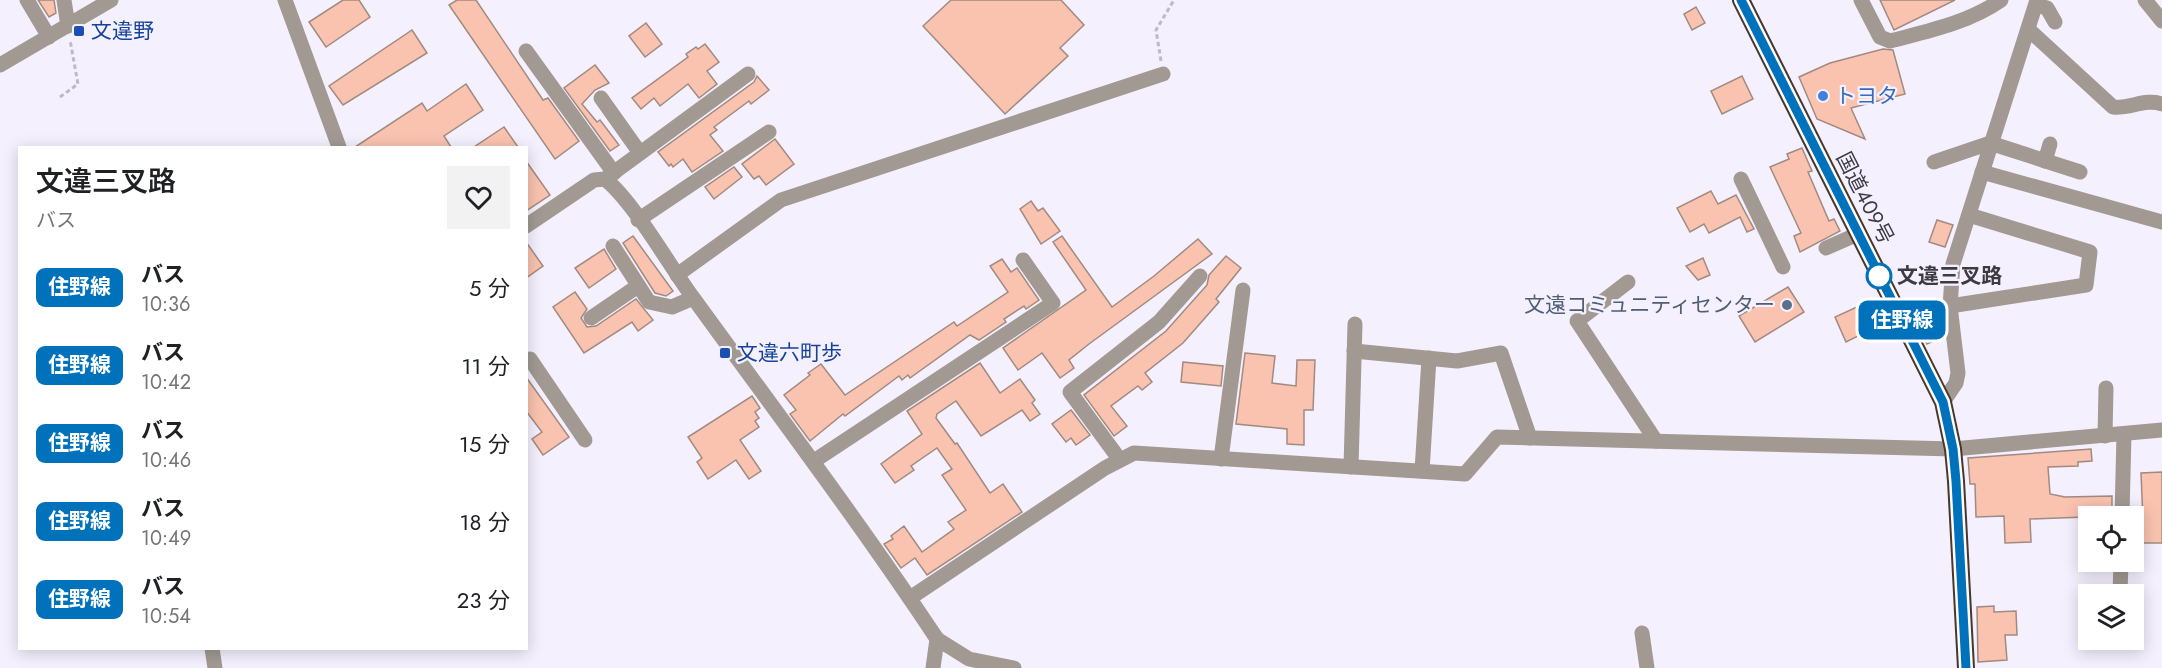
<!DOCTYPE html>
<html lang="ja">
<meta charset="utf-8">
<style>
body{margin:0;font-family:Jost,"Noto Sans JP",sans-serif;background:#f2f2f2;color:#202124;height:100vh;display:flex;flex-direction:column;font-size:22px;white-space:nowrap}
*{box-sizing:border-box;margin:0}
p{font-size:20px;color:#757577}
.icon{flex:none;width:33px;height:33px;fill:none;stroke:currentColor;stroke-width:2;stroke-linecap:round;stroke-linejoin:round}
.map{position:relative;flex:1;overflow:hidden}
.details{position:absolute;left:18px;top:146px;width:510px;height:504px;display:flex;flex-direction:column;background:#fff;border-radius:0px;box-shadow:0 3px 15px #0003}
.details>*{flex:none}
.badge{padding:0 12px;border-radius:9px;font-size:21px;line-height:39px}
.tools{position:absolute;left:2078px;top:506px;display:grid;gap:12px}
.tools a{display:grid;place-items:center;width:66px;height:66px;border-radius:0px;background:#fff;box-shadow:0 3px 15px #0003;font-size:30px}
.map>.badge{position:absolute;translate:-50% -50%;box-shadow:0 0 0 3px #fff}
.round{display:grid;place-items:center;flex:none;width:63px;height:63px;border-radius:0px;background:#f2f2f2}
.overview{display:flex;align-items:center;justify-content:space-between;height:102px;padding:0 18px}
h1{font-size:28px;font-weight:600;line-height:45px}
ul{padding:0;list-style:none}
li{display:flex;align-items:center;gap:18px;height:78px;padding:0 18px}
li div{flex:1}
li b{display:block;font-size:22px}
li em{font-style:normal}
li .badge{min-width:66px;font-weight:700;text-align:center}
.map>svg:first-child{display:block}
</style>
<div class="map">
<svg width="2162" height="668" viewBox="0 0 2162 668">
<rect width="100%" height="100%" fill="#f5f0fe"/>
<!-- building -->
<g fill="#f9c3af" stroke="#a18a81" stroke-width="1.5">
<polygon points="38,0 54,0 56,13 49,17"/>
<polygon points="343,0 359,0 370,17 326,47 309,22"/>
<polygon points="457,0 476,0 543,100 548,98 579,141 555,159 449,5"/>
<polygon points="951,0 1061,0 1084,25 1060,48 1068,56 1005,114 923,26"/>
<polygon points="1880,0 1955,0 1894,30"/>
<polygon points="1696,7 1705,23 1692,30 1684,14"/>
<polygon points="646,23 662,44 645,57 629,36"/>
<polygon points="412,30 427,53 343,105 329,86"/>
<polygon points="705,44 719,62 707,71 717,84 699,98 688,84 660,106 654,98 641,109 632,98 688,57 686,54 696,47 698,49"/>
<polygon points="1883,49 1893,50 1905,94 1851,108 1865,139 1817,119 1799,77 1830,63"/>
<polygon points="595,65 609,83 595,90 582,104 597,122 600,120 619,145 610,151 564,88"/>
<polygon points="757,76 769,90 751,104 749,101 714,127 717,130 710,135 723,151 692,172 683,159 673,167 671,164 669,166 658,152 754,82"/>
<polygon points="1742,76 1753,99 1722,114 1711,91"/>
<polygon points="466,84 483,110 444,136 451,147 355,147 422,103 427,111"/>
<polygon points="504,127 518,147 474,147"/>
<polygon points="775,139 794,164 766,185 759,176 754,179 742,164"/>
<polygon points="1802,148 1812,171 1808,172 1829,221 1834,219 1840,231 1800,252 1794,236 1801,233 1770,167 1789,159 1787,154"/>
<polygon points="526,161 550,195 526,211"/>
<polygon points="734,167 742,177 714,199 705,187"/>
<polygon points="1711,191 1718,204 1736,195 1754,229 1747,232 1740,217 1709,233 1704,224 1690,232 1677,208"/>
<polygon points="1031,201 1038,211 1043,208 1060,231 1041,244 1020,209"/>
<polygon points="1937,220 1953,225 1945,247 1929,242"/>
<polygon points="633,236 673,291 666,296 655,293 623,243"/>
<polygon points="1062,236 1112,307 1154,276 1198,239 1212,254 1089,344 1069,360 1074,368 1060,378 1042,353 1018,370 1003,348 1086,290 1053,242"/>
<polygon points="526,242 543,266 526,278"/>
<polygon points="604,249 616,269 589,288 575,268"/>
<polygon points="1226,256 1241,268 1216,299 1219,302 1183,343 1145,373 1152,382 1142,390 1138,386 1111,406 1127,426 1114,436 1084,395 1166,331 1207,285 1209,275"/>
<polygon points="1703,258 1710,275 1698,280 1686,266"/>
<polygon points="1002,259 1011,272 1017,268 1039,300 1026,309 1024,306 1004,319 1006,322 979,340 970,335 910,378 908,375 902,380 899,376 845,416 843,414 810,441 790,414 796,410 784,395 810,375 808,373 821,364 845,395 954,322 957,326 1008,292 990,266"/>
<polygon points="1788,287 1804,312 1755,342 1739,316"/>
<polygon points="575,292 587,309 581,318 587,327 596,326 636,299 653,320 638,331 632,322 584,353 553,307"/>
<polygon points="1859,306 1862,313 1866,312 1874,328 1846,342 1835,317"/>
<polygon points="1940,322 1944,336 1927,344 1921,332"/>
<polygon points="1245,353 1275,356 1272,383 1296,386 1297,360 1315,360 1313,410 1304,410 1304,445 1287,444 1287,429 1236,424"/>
<polygon points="1183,362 1223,366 1221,386 1181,382"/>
<polygon points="980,363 1000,393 1020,379 1035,400 1032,403 1040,414 1030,421 1022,410 981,436 956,401 937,414 936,418 955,444 957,443 990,493 1003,484 1022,512 927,575 915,558 901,568 884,544 893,539 891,536 904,526 922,552 954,529 948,522 966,510 942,475 952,469 937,448 911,466 914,470 895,483 881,464 922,434 907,411"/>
<polygon points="526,377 569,437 543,455 532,439 542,432 526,411"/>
<polygon points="752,396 760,408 755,412 759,418 755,421 759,427 740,440 761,471 749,479 736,460 708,479 697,462 702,458 688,437"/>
<polygon points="1071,410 1090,435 1076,445 1071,438 1066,442 1052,424"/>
<polygon points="2091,449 2092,461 2078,462 2078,466 2048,467 2050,494 2065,497 2112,496 2112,516 2030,519 2031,542 2005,543 2004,516 1976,517 1975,484 1970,484 1968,458"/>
<polygon points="2162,472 2162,543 2133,543 2133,521 2143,521 2141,473"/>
<polygon points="1994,606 1994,612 2016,611 2017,635 2005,635 2007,660 1978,662 1977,607"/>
</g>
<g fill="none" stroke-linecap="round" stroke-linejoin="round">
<!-- path -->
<g stroke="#beb9c6" stroke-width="3" stroke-dasharray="4.5 3" stroke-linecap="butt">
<polyline points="1161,61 1156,30 1174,0"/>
<polyline points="60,97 78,84 70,40"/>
</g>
<!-- minor -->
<g stroke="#a29993" stroke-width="15">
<polyline points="27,0 49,37"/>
<polyline points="64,0 68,26"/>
<polyline points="285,0 339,147"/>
<path d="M1861 0 1880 37 1890 41C1928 31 1968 23 2001 0"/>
<polyline points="2145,0 2162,21"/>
<polyline points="2036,5 2047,8 2055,22"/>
<path d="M2028 29 2113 107C2130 109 2145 98 2162 104"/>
<polyline points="526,51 614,173"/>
<polyline points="0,65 111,0"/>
<polyline points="601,98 640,153"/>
<polyline points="2045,161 2050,144"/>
<polyline points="1934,162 1990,143 2080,172"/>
<polyline points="1982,172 2162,222"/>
<path d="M605 179C634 202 670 267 694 299 776 412 860 523 937 639L933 668"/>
<polyline points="1741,179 1783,267"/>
<polyline points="638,220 769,132"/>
<polyline points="526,226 594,180 605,179 748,74"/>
<polyline points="613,246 649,302 672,307 693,298"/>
<polyline points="1826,248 1858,234"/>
<polyline points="677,275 781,200 1163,74"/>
<polyline points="1628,282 1577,321 1656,441"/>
<polyline points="1950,306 2086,285 2090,252 1969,215"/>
<polyline points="591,318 638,286"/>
<polyline points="1354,351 1457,361 1501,353 1530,438"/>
<polyline points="526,361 530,359 585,440"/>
<polyline points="1943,402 1956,383 1958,373 1950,306 1953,264 2037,0"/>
<polyline points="2105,436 2106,388"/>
<polyline points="1221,459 1243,290"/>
<polyline points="1120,460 1070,392 1159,322 1200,276"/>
<polyline points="814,461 1053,303 1023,260"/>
<polyline points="1351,467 1355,324"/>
<polyline points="1422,471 1429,358"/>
<polyline points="2122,516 2124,434"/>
<polyline points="2120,594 2121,561"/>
<polyline points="910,598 1105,468 1134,453 1465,474 1497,437 1953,449 2162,430"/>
<polyline points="1642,633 1647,668"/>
<polyline points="937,639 969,659 1014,668"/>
<polyline points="212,648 215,668"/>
</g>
<!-- highway -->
<polyline stroke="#48372b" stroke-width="18" points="1741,0 1943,402 1953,449 1956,481 1966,668"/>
</g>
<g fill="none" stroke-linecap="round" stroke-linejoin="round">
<defs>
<polyline id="line" points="1741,0 1943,402 1953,449 1956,481 1966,668"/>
</defs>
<!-- line casing -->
<use href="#line" stroke="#fff" stroke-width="14"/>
<!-- line -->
<use href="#line" stroke="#0072bc" stroke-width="9"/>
</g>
<!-- markers -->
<g fill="#1a4fb4" stroke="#f5f0fe" stroke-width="2">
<rect x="73" y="25" width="12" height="12" rx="3"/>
<rect x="719" y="347" width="12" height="12" rx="3"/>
</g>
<circle fill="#3f7fe0" stroke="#f5f0fe" stroke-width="2" cx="1823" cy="96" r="6"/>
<circle fill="#fff" stroke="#0072bc" stroke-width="3" cx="1879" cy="276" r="12"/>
<circle fill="#5c6f8a" stroke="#f5f0fe" stroke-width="2" cx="1787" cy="305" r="6"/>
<g text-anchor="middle" stroke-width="4.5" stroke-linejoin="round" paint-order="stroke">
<!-- transit labels -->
<g font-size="21" fill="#164399" stroke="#f5f0fe" text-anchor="start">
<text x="91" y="38">文違野</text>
<text x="737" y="360">文違六町歩</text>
</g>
<!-- shop labels -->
<g font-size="21" fill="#366cbe" stroke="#f5f0fe" text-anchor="start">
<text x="1835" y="103">トヨタ</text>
</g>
<!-- street labels -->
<g font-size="21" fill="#3e3a43" stroke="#f5f0fe">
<text transform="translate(1865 198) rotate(63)" y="7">国道409号</text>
</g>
<!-- stop labels -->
<g font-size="21" font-weight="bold" fill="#3e3a43" stroke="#f5f0fe" text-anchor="start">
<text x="1897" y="283">文違三叉路</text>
</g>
<!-- service labels -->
<g font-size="21" fill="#4e5e75" stroke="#f5f0fe" text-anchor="end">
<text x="1775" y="312">文遠コミュニティセンター</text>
</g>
</g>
</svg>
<div class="tools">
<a><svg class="icon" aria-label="locate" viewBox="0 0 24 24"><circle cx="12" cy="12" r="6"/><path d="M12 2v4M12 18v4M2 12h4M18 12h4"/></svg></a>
<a><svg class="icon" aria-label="layers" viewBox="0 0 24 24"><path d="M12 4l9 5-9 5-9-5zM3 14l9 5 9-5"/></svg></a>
</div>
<b class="badge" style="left:1902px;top:320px;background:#0072bc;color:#fff">住野線</b>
<section class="details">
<div class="overview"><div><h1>文違三叉路</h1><p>バス</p></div><a class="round"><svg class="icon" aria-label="heart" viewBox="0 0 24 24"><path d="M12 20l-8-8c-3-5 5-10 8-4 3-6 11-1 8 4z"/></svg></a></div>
<ul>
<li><span class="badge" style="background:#0072bc;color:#fff">住野線</span><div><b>バス</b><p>10:36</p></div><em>5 分</em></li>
<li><span class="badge" style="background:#0072bc;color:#fff">住野線</span><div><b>バス</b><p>10:42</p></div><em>11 分</em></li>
<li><span class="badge" style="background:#0072bc;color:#fff">住野線</span><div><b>バス</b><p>10:46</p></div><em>15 分</em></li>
<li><span class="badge" style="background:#0072bc;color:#fff">住野線</span><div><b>バス</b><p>10:49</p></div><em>18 分</em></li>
<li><span class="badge" style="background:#0072bc;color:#fff">住野線</span><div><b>バス</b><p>10:54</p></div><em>23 分</em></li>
</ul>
</section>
</div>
